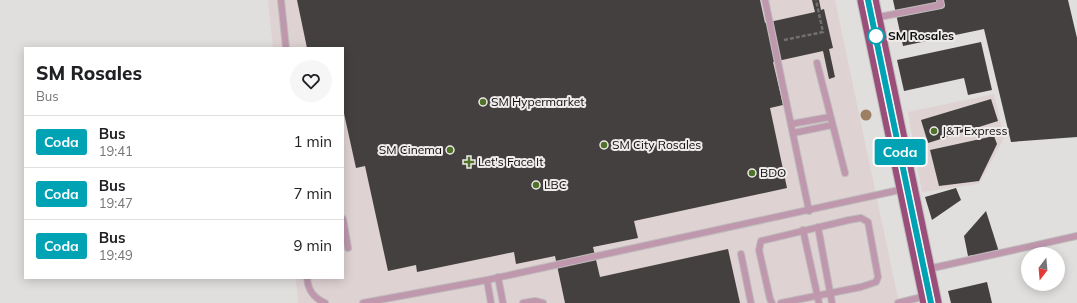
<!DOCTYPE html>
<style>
body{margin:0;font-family:Mulish,sans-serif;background:#f6f6f6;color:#202124;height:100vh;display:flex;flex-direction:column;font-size:15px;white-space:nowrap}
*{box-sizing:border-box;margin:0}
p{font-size:13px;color:#757577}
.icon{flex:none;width:22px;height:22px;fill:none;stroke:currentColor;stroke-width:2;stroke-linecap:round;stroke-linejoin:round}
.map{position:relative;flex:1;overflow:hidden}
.drawer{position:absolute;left:24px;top:47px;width:320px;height:232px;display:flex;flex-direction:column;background:#fff;border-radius:0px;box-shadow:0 2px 10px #0003}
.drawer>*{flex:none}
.badge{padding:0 8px;border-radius:3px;font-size:14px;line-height:26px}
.needle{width:26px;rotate:196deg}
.buttons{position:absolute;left:1021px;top:247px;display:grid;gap:8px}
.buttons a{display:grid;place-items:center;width:44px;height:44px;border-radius:50%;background:#fff;box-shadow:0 2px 10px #0003;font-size:20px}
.map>.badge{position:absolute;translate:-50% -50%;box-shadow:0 0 0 2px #fff}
.round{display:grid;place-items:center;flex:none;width:42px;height:42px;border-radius:21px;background:#f6f6f6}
.head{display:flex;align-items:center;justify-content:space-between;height:68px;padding:0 12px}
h1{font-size:19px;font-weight:800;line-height:30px}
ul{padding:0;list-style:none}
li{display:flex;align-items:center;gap:12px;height:52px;padding:0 12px;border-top:1px solid #e0e0e0}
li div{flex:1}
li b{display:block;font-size:15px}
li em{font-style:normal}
li .badge{min-width:44px;font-weight:700;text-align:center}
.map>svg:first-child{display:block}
</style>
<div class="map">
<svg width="1077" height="303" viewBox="0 0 1077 303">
<rect width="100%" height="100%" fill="#e1dede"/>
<!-- built -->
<g fill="#dfd2d3">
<polygon points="268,0 835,0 899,303 298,303 296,278 343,278 343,48 273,48"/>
<polygon points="994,94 1004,138 979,184 922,192 908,112"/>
</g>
<!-- building -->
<g fill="#43403f">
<polygon points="297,0 760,0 765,23 815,12 812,0 819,0 821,10 824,9 833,48 829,49 835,77 829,79 823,51 773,62 783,105 770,108 787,188 634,221 638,238 593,247 600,277 728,249 740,303 565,303 555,256 516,264 514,252 417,272 416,265 388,271 365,166 356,168 343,109 343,48 307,48"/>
<polygon points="893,0 1068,0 1077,38 1077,137 1011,142 984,29 903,46"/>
<polygon points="981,42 992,90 968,95 964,78 904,91 897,60"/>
<polygon points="991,99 998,121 928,143 921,120"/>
<polygon points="994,136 997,144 979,181 939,186 930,150"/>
<polygon points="956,188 961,200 932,220 925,197"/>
<polygon points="986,211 999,252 968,256 964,236"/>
<polygon points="987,282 992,303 951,303 948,291"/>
</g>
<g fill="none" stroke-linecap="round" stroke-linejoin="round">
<defs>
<g id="service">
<polyline points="281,0 286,48"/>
<polyline points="765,0 809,211"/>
<polyline points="874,18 941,5 940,0"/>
<polyline points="817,63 845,173"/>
<polyline points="791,124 830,117"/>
<polyline points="793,133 832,125"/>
<polyline points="343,219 348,248"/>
<polyline points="818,227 832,303"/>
<polyline points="803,230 819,303"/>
<polyline points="741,254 751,303"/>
<polyline points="928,269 1077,236"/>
<polyline points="498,277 503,303"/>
<path d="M307 278C308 291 314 298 325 303"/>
<polyline points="487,280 491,303"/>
<polyline points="363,303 487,280 904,189"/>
<polyline points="523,303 535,301 543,303"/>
<polyline points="772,303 770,299 759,250 761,241 849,220 861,218 868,222 878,277 876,282 861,287 781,303"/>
<polyline points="898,303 926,296"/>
</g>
<polyline id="trunk" points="868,0 931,303"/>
</defs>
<!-- service casing -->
<use href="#service" stroke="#bfbcbc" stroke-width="8"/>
<!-- trunk casing -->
<use href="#trunk" stroke="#bfbcbc" stroke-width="23"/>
<!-- path -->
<polyline stroke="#716f6f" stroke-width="2.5" stroke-dasharray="4 2" stroke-linecap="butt" points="784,40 823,32 816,0"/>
<!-- service -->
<use href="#service" stroke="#bf98ad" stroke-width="6"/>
<!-- trunk -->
<use href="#trunk" stroke="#9a4f7a" stroke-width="21"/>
</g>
<!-- trees -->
<circle fill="#9d8064" cx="866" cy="115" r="5.5"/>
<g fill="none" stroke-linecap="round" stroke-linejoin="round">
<defs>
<polyline id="line" points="868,0 931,303"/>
</defs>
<!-- line casing -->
<use href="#line" stroke="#fff" stroke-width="9"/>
<!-- line -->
<use href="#line" stroke="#00a3b4" stroke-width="6"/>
</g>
<!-- markers -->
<circle fill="#fff" stroke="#00a3b4" stroke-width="2" cx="876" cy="36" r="8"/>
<g fill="#4f7128" stroke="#efebeb" stroke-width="1.5">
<circle cx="483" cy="102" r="4"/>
<circle cx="934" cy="131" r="4"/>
<circle cx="604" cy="145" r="4"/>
<circle cx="450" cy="150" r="4"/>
<path d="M467 156h4v4h4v4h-4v4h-4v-4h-4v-4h4z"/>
<circle cx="752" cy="173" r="4"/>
<circle cx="536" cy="185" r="4"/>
</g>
<g text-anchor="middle" stroke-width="4" stroke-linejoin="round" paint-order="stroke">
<!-- stop labels -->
<g font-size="12" font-weight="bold" fill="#0d0c0c" stroke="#efebeb" text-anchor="start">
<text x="888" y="40">SM Rosales</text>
</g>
<!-- poi labels -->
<g font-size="12" fill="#0d0c0c" stroke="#efebeb" text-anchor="start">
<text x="491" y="106">SM Hypermarket</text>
<text x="942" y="135">J&amp;T Express</text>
<text x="612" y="149">SM City Rosales</text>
<text x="442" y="154" text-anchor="end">SM Cinema</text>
<text x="478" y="166">Let's Face It</text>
<text x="760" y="177">BDO</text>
<text x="544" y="189">LBC</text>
</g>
</g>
</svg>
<div class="buttons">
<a><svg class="needle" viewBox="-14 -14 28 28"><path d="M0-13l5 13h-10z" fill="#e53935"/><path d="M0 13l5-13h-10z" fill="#757577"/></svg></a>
</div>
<b class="badge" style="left:900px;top:152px;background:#00a3b4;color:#fff">Coda</b>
<section class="drawer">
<div class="head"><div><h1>SM Rosales</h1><p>Bus</p></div><a class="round"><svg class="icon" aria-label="heart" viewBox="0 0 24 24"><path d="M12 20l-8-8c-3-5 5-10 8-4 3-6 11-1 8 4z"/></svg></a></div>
<ul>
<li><span class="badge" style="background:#00a3b4;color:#fff">Coda</span><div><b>Bus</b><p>19:41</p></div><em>1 min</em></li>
<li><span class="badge" style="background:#00a3b4;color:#fff">Coda</span><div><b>Bus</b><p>19:47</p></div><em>7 min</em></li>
<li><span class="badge" style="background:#00a3b4;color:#fff">Coda</span><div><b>Bus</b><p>19:49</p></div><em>9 min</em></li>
</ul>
</section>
</div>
